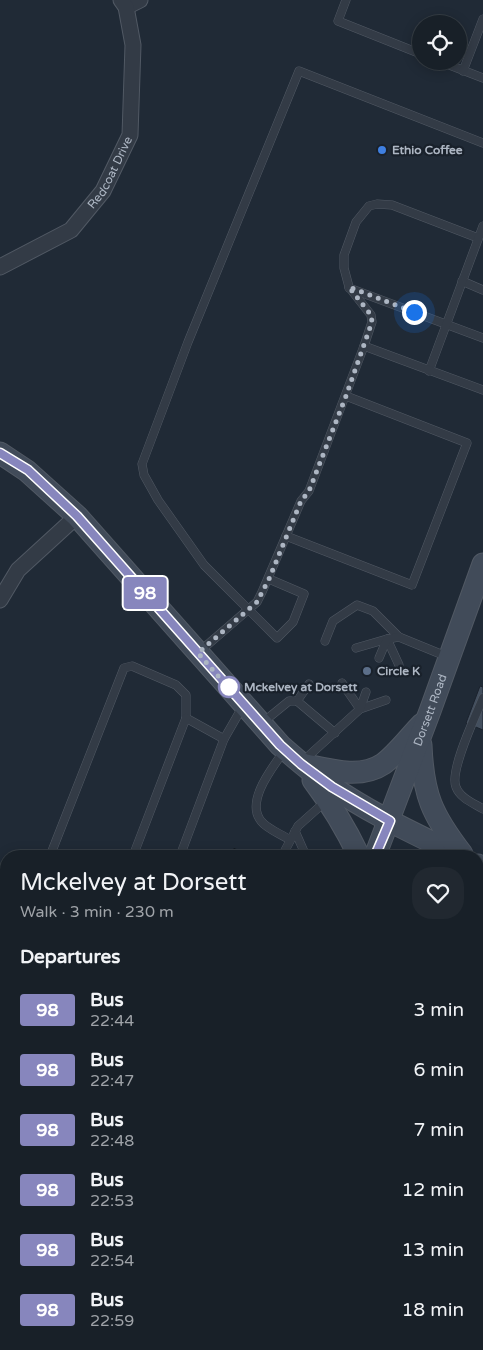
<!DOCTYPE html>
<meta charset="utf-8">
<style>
body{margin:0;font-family:"Varela Round",sans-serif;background:#212830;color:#f1f3f6;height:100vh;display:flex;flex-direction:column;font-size:19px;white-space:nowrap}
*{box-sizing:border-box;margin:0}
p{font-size:16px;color:#9fa3a8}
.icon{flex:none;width:28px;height:28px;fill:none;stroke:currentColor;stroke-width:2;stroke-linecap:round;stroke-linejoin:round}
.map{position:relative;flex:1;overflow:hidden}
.details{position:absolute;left:0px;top:850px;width:484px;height:500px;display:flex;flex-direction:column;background:#182028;border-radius:20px 20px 0 0;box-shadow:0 2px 12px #0003,0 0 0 1px #363e45}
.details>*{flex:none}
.badge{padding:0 10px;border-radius:4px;font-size:18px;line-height:32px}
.fabs{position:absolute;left:412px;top:15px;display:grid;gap:10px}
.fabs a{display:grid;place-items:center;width:55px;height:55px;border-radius:50%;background:#182028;box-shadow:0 2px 12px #0003,0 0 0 1px #363e45;font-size:25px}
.you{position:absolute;width:25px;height:25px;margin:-12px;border:4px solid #fff;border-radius:50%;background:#1a73e8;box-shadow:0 0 0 8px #1a73e833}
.map>.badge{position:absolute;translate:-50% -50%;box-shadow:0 0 0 2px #fff}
h2{padding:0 20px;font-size:19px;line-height:45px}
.round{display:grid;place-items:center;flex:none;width:52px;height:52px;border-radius:20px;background:#212830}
.headline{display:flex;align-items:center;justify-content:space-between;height:85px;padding:0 20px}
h1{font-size:24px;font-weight:600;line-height:38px}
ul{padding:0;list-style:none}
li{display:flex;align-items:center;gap:15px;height:60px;padding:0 20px}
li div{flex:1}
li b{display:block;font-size:19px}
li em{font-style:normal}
li .badge{min-width:55px;font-weight:700;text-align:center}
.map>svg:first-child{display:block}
</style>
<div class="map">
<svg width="483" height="1350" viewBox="0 0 483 1350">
<rect width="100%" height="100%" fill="#202a36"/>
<!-- shadow -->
<g fill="#0007">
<polygon points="234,848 254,856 228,856"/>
<polygon points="478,1016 483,1018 483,1026 478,1041"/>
<polygon points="6,1048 6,1061 2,1060"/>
<polygon points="6,1086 6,1205 3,1208 0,1206 0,1100"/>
<polygon points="0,1224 6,1226 6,1286 0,1283"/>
<polygon points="51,1344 110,1344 107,1350 48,1350"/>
<polygon points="366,1344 415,1344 413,1350 376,1350 365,1346"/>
</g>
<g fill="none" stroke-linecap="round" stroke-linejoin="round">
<!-- stream -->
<polyline stroke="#33455d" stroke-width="5" points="0,948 6,948"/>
</g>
<!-- building -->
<g fill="#434f5e" stroke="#1b222d">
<polygon points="480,686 483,687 483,730 466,723"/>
<polygon points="6,1084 6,1203 3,1209 0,1208 0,1097"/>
<polygon points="0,1233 6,1236 6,1287 0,1285"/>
<polygon points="50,1344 107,1344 104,1350 47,1350"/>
<polygon points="365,1344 413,1344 410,1350 372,1350 364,1347"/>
</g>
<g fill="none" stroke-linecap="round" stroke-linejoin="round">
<defs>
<g id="lane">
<polyline points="346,0 338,21 421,54"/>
<polyline points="439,61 483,78"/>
<polyline points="463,71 483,19"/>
<polyline points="462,281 483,290"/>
<polyline points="349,288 483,338"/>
<polyline points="364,346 372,322 371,315 349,287 344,268 344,255 356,222 369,206 377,204 392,205 478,238"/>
<polyline points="429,371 483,226"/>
<polyline points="286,536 412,585 467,443 346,396"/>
<polyline points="269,579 304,594 293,622 277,638 204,565 158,500 144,475 142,464 188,342 299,71 483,143"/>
<polyline points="325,641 333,621 357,605 373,611 399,637"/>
<polyline points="356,648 387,639 399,665"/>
<polyline points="199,652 257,602 262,592 301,501 309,491 364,346 483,390"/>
<polyline points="379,658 387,639 399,637 448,657"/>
<polyline points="342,683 360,709 386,700"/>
<path d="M483 698C476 715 449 771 456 787 460 798 473 803 483 809"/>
<polyline points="297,701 309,684"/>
<polyline points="262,723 289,701 297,701 335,733"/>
<path d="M284 751C273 767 245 801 261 821 267 829 281 834 290 840"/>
<polyline points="303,761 360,709 366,692"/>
<polyline points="295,831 306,856"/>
<polyline points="50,856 124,668 132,666 176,685 186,695 186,718 224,739"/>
<polyline points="133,856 186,718"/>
<polyline points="180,856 224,739 243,706"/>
<polyline points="282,856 298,826 327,800"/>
<polyline points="478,947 483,949"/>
<polyline points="478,982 483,969"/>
<polyline points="478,994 483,996"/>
<polyline points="478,1072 483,1059"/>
<polyline points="478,1199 483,1187"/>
<polyline points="0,1314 0,1318"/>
</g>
<g id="street">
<polyline points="126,7 140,0"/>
<path id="s1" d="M0 267 71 230 103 191 130 135 133 45 126 7 121 0"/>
<polyline points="0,600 18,570 77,516"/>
<polyline points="0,993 6,992"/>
<polyline points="478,1295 483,1298"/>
</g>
<g id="secondary">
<path d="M0 453 27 471 77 516 280 745C296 759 313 774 331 786 371 814 416 834 460 856"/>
<path d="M421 745C423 795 432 815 462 854"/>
<path d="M306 765C330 770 361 779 383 764 395 756 411 735 422 724"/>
<path d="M313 780C331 804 346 829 359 856"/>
<path id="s2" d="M375 856 430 711 483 564"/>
<polyline points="478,865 483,868"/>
<polyline points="181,1350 184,1344"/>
</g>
</defs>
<!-- lane casing -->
<use href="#lane" stroke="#515964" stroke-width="9"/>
<!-- street casing -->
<use href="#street" stroke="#515964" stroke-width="17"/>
<!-- secondary casing -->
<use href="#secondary" stroke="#515964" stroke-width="23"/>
<!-- path -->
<polyline stroke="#415456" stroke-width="3" stroke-dasharray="4 4" stroke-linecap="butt" points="408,856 408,851"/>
<!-- lane -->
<use href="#lane" stroke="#333b46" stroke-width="8"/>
<!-- street -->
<use href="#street" stroke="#333b46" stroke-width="15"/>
<!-- secondary -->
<use href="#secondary" stroke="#414b59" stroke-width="21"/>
</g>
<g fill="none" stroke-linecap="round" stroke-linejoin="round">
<defs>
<polyline id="line" points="0,453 28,470 77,516 280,745 301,764 332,787 390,821 375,856"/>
</defs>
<!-- line casing -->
<use href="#line" stroke="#fff" stroke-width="11"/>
<!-- line -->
<use href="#line" stroke="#8786bd" stroke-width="8"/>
<!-- walk -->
<polyline stroke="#adb6c3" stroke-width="5" stroke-dasharray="0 9" points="229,687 232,692 198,653 257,602 269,579 301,501 309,491 346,396 372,322 371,315 349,287 414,312"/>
</g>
<!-- markers -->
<circle fill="#3f7fe0" stroke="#19212b" stroke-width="2" cx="382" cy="150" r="5"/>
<circle fill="#5c6f8a" stroke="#19212b" stroke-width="2" cx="367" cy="671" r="5"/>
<circle fill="#fff" stroke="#8786bd" stroke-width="2.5" cx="229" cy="687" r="10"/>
<g text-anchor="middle" stroke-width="4.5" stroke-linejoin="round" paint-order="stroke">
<!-- poi labels -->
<g font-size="12" font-weight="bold" fill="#adb6c3" stroke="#19212b" text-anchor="start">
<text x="392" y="154">Ethio Coffee</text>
<text x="377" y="675">Circle K</text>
</g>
<!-- street labels -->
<g font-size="12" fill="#adb6c3" stroke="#19212b">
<text dy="4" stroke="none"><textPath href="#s1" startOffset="150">Redcoat Drive</textPath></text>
<text dy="4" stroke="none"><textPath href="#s2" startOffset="156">Dorsett Road</textPath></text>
</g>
<!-- stop labels -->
<g font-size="12" font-weight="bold" fill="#adb6c3" stroke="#19212b" text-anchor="start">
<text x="244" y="691">Mckelvey at Dorsett</text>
</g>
</g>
</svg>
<div class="fabs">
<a><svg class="icon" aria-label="locate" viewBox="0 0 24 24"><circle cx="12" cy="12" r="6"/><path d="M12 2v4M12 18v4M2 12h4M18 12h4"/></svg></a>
</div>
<div class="you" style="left:414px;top:312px"></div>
<b class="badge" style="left:145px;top:593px;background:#8786bd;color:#fff">98</b>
<section class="details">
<div class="headline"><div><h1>Mckelvey at Dorsett</h1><p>Walk · 3 min · 230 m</p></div><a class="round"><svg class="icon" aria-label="heart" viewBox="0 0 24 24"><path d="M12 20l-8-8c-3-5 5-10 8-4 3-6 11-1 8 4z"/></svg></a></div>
<h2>Departures</h2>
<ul>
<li><span class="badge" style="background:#8786bd;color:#fff">98</span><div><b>Bus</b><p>22:44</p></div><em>3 min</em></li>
<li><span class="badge" style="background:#8786bd;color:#fff">98</span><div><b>Bus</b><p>22:47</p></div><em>6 min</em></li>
<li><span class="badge" style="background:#8786bd;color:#fff">98</span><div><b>Bus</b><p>22:48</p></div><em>7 min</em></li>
<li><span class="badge" style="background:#8786bd;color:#fff">98</span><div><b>Bus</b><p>22:53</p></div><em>12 min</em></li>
<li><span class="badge" style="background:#8786bd;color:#fff">98</span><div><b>Bus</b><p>22:54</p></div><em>13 min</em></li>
<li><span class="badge" style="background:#8786bd;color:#fff">98</span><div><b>Bus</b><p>22:59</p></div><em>18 min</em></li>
</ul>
</section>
</div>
